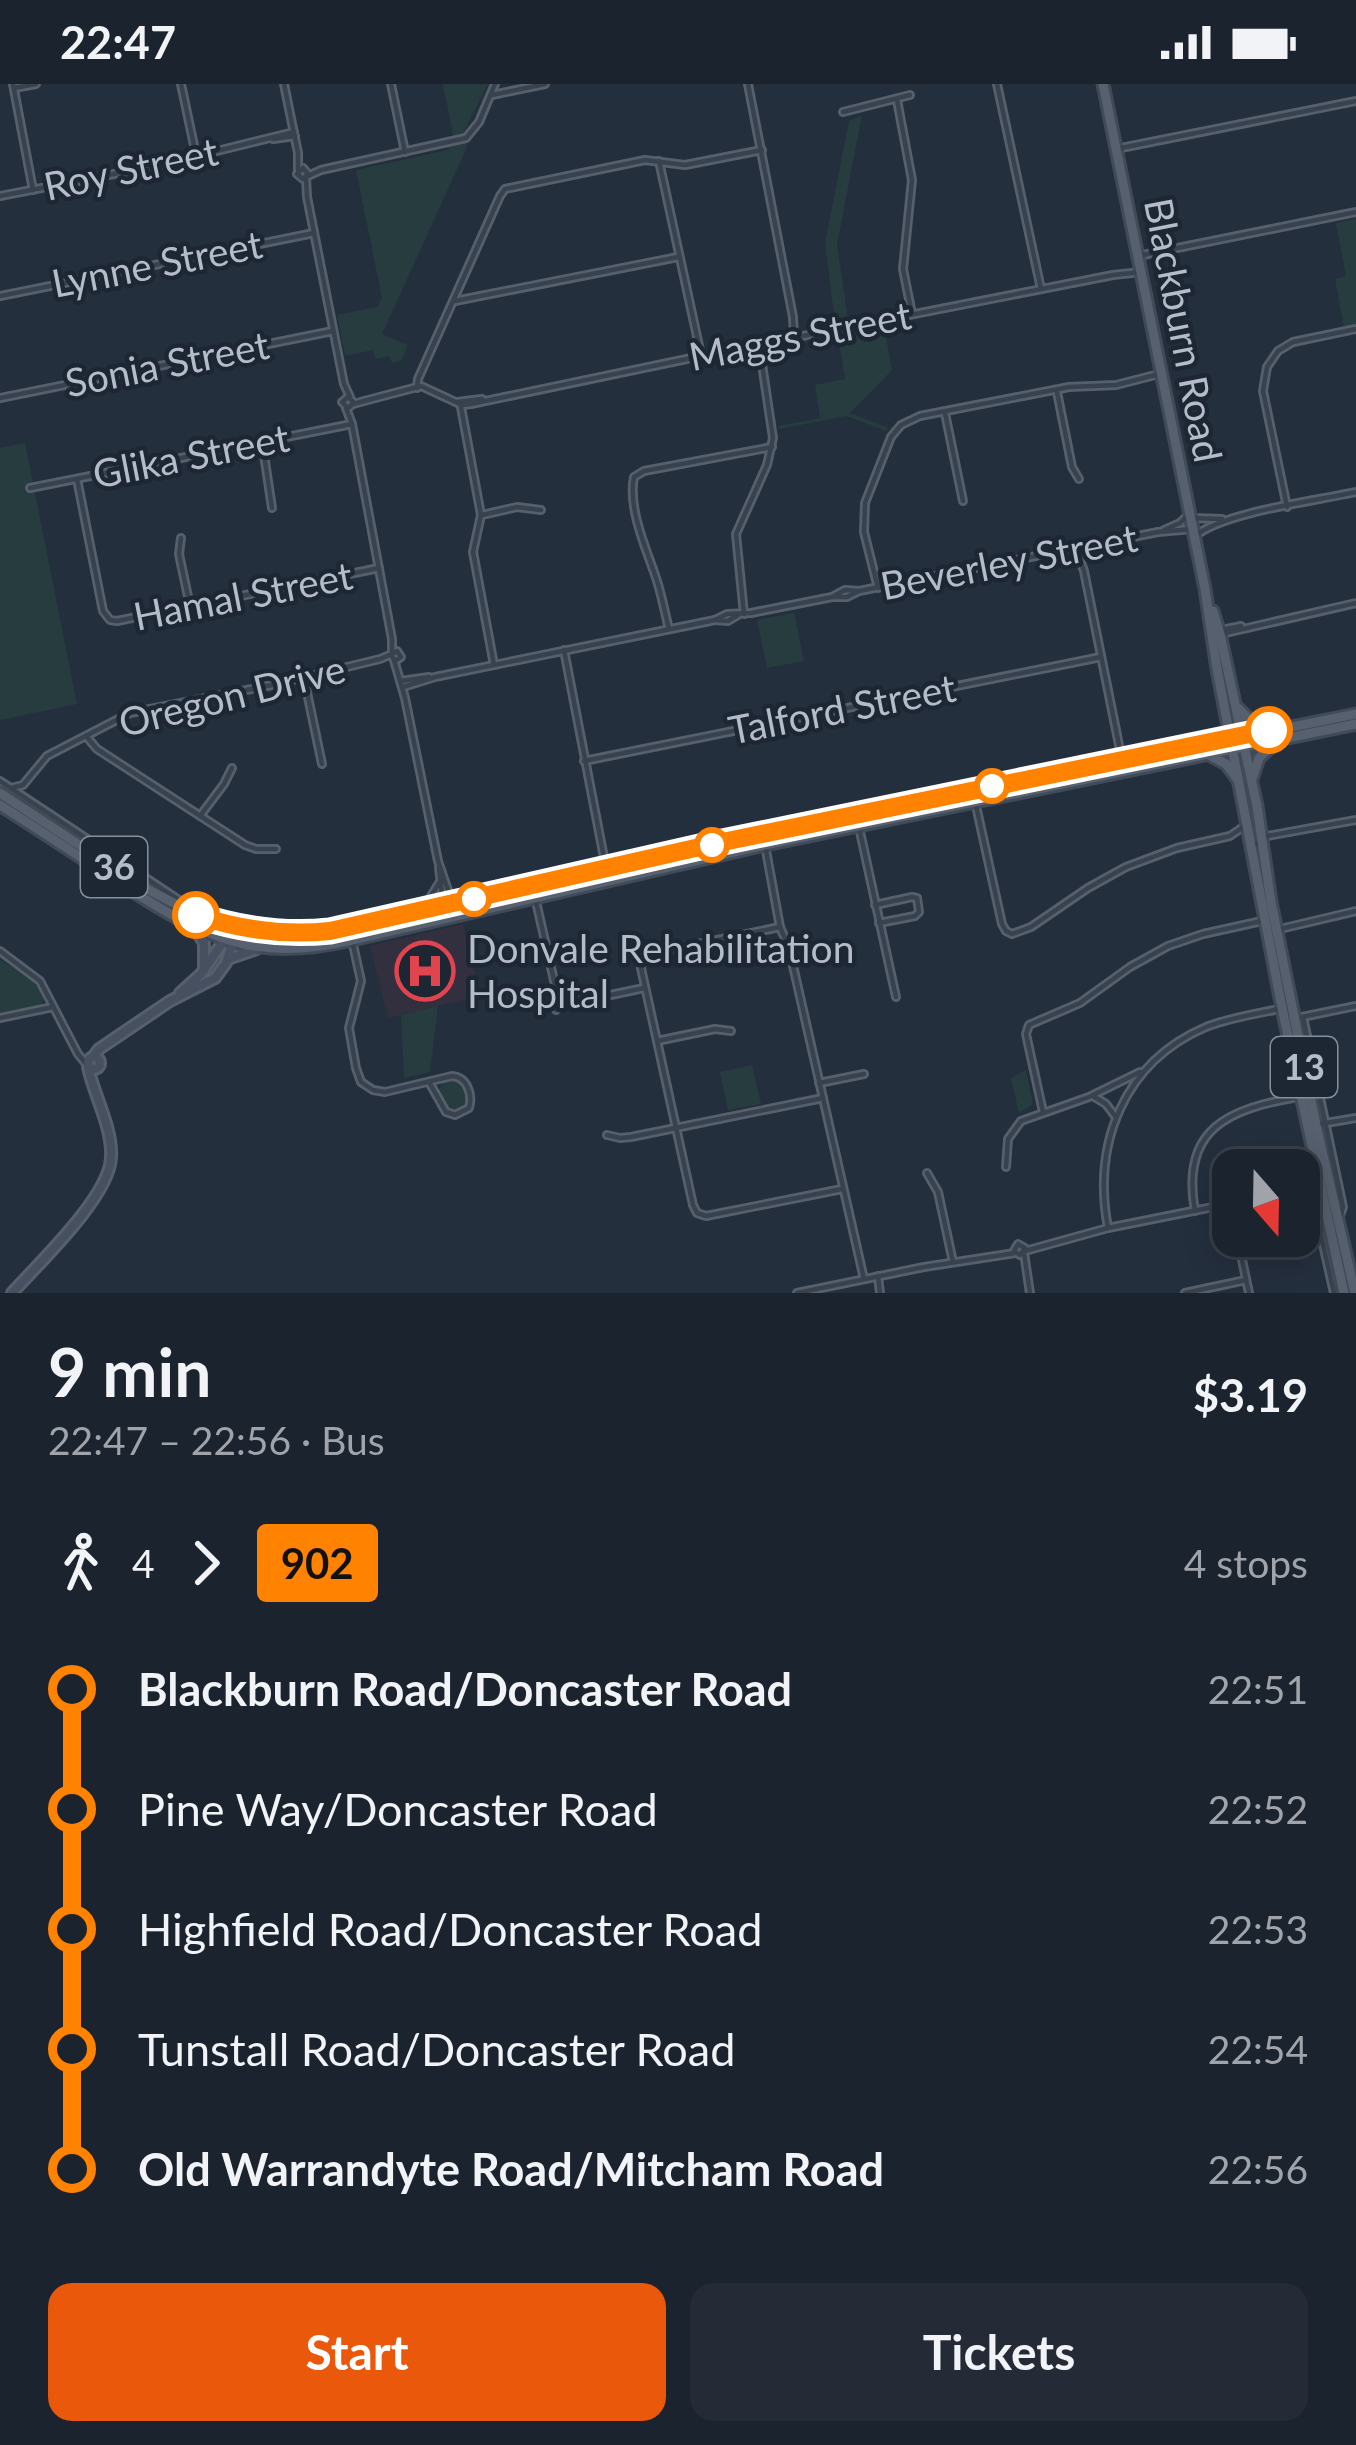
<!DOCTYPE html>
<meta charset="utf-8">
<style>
body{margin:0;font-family:Lato,sans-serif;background:#242b36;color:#f1f3f6;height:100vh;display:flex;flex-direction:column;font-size:45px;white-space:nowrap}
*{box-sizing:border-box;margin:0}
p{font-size:39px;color:#a0a4aa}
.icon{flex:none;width:66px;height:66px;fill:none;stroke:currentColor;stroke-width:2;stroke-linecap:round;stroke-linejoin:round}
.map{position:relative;height:1209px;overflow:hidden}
.panel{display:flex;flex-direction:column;background:#1b232e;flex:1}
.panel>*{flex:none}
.badge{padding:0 24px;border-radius:9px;font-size:42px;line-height:78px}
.needle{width:78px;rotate:160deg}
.fabs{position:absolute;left:1212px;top:1065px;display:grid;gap:24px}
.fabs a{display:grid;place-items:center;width:108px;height:108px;border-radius:24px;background:#1b232e;box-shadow:0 6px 30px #0003,0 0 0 3px #39404a;font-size:60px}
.map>.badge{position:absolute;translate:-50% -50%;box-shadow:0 0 0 6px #fff}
.legs{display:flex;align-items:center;gap:18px;height:132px;padding:0 48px;font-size:39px}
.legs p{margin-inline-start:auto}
.summary{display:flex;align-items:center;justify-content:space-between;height:204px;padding:0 48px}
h1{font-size:66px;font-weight:700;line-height:90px}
.action{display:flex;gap:24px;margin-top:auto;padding:24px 48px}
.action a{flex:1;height:138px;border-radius:24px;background:#ea580c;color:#fff;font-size:48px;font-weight:700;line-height:138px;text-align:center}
.action a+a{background:#242b36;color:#f1f3f6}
ul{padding:0 48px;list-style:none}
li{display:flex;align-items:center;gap:42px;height:120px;font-size:45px}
li i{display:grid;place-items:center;width:18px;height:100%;margin:0 15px;background:currentColor}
li i::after{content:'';width:30px;height:30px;margin:-15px;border:9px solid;border-radius:50%;background:#1b232e}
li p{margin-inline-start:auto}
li:first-child i{background:linear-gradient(#0000 50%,currentColor 0)}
li:last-child i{background:linear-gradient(currentColor 50%,#0000 0)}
.status{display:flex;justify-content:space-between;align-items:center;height:84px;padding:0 60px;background:#1b232e;direction:ltr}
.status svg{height:33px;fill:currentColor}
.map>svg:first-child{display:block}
</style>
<div class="status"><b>22:47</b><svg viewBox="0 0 49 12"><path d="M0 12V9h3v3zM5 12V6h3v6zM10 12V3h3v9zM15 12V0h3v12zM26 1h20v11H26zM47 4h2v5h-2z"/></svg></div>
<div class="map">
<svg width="1356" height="1209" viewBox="0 0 1356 1209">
<rect width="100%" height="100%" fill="#242f3e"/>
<!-- medical -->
<polygon fill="#32303f" points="463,840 480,912 388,934 370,862"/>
<!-- green -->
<g fill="#263c3f">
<polygon points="443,0 488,0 464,47 467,63 382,250 408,261 401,277 392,279 389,272 375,275 373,266 345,272 337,231 377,223 382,214 356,86 448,66 453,50"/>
<polygon points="862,31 837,161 848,235 835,238 825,159 849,37"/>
<polygon points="1356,135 1356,240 1344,243 1335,195 1346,192 1336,139"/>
<polygon points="884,243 892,286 850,329 888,344 886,347 847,332 779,345 779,342 820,334 815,301 845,295 838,252"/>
<polygon points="25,359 77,620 0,636 0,364"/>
<polygon points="794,529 804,577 767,584 757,536"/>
<polygon points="0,876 31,893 44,912 41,921 0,931"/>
<polygon points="438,922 430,988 404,994 401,931"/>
<polygon points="752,981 761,1020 728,1026 720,988"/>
<polygon points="1026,986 1033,1020 1019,1029 1011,994"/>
<polygon points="454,996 463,1002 466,1016 464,1024 455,1027 445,1022 438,1007 443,998"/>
</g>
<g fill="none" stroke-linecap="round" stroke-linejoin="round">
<defs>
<g id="street">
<polyline points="13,0 33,106"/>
<polyline points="181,0 196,71"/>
<polyline points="284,0 298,69 298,86"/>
<polyline points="391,0 405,68"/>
<polyline points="748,0 793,233 794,253"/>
<polyline points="997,0 1041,205"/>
<polyline points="14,4 36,0"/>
<polyline points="492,11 545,0"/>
<polyline points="897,16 912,96 903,185 912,230"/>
<polyline points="843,28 910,11"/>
<polyline points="273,55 295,52"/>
<polyline points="1116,65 1356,17"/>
<polyline points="659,77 701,271"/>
<polygon points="303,84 308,90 303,95 297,90"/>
<polyline points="308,92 321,86 466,54 479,38 495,0"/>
<polyline points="306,94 307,113 344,300 350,313"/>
<polyline points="0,112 160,81 294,48"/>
<polyline points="1138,172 1356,128"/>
<polyline points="0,212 314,149"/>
<polyline points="455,217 678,173"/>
<polyline points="417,304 418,295 500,112 505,105 645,76 685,81 762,66"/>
<polyline points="1057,308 1072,383 1079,395"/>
<polygon points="348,313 354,319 348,324 342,318"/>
<polyline points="0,314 333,247"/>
<polyline points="457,318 482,315"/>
<polyline points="353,320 421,302 462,321 471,320 701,272 1113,191 1141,188"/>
<polyline points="461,323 481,431 473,468 494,581"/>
<polyline points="346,324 352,340 392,555 392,568"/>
<polyline points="945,329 963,417"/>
<polyline points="262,357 272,424"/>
<polyline points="77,395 103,527 110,536 117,537 379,484"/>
<polyline points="30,404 352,340"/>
<polyline points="1287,423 1263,307 1267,283 1278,267 1293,258 1356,245"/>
<polyline points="482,431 517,423 541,426"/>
<polyline points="1191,434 1222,435"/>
<polyline points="1164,446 1180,439 1189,430"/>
<path d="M1195 452C1224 428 1315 417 1356 408"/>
<polyline points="181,454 179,470 190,522"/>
<polyline points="1076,465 1084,487 1122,676"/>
<polyline points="878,504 864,448 865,419 891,353 901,341 920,332 1069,303 1116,301 1159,290"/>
<polyline points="834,512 845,506 859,507 1158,448 1193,445"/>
<polyline points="744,530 736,450 767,381 773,354 759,260"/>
<polyline points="715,536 728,537 738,531"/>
<path d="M669 545C664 526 661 506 654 488 644 460 628 422 634 393L644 387 772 363"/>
<polyline points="1217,547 1241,542"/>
<polyline points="1221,550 1356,519"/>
<polyline points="564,566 606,784"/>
<polygon points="397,567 401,573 395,577 391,571"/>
<polyline points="394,576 405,614 438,777 450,812 451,834"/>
<polyline points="304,594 322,680"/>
<polyline points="401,597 429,593"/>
<polyline points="403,603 435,593 715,536 727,530 751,529 832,513 847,513 859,507"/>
<polyline points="86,652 97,665 245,761 256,765 276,765"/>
<polyline points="584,677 1101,573"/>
<polyline points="0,697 185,820"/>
<polyline points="11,704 23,701 47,672 130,629 277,600 380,575 392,570"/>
<polyline points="975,717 1002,840 1006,847 1012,850 1031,843 1088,804 1126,783 1177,764 1230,752 1246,741"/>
<polyline points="200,732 224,700 232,684"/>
<polyline points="859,743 896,913"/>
<polyline points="765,761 780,843 789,864 864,1195"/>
<polyline points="1253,763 1267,752 1356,736"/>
<polyline points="439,783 443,819"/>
<polyline points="535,813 555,901 561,910 556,926"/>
<polyline points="875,821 912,813 917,814 919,828 915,832 879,839"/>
<polyline points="388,831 428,817 439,799"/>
<polyline points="780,843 649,870 642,875 641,884 693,1121 697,1129 706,1132 842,1105"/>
<polyline points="1280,845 1356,827"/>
<path d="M352 856 361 897 349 944 356 984 361 998 373 1006 385 1008 452 992C467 993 473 1010 469 1024L455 1031 446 1028 429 998"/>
<polyline points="0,867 40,897 78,970 88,982"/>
<polyline points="561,910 601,913 644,904"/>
<polyline points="1302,933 1356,922"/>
<polyline points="1303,933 1343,1123 1340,1132"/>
<polyline points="0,934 53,923"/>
<polyline points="657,957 715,945 731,947"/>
<polyline points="819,999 864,990"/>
<polyline points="1093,1012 1106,1020 1115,1032"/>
<polyline points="1043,1028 1026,950 1029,941 1080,919 1130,883 1168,862 1203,850 1262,837"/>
<polyline points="1314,1041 1356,1034"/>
<polyline points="607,1051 620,1054 631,1053 823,1014"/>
<polyline points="1006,1083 1008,1055 1021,1037 1089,1013 1140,988"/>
<polyline points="927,1089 938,1108 953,1178"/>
<polyline points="1299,1102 1317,1098"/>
<polyline points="1299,1108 1319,1103"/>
<polyline points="1230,1120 1233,1136"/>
<polyline points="1322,1122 1317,1134 1334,1209"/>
<path d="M1195 1127C1180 1044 1229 1025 1298 1013"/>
<path d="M1108 1144C1092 1059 1124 978 1206 943 1229 934 1255 930 1279 925"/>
<polyline points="1237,1152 1249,1209"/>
<polygon points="1018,1160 1025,1164 1020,1171 1014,1167"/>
<polyline points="1025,1167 1108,1144 1233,1119"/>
<polyline points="1024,1169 1030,1209"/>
<polyline points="878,1192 880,1209"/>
<polyline points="797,1209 924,1183 1015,1169"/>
<polyline points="1185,1209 1246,1196"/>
</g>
<g id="secondary">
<polyline points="195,845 204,859 204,886"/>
<polyline points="228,875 257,865"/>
<polyline points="180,909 201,890 225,855"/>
<circle cx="94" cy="979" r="6"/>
<polyline points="93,973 99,965 170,917 215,894 226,879 233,857"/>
<path d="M12 1209C39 1179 109 1113 111 1074 113 1044 94 1012 88 983"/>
</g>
<g id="primary">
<polyline points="1103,0 1205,505 1217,585 1282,924 1344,1209"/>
<polyline points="1213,527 1220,550 1257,722 1271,818 1316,1041 1355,1209"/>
<polyline points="1238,624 1251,637 1268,645"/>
<polyline points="1211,672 1226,680 1238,696"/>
<polyline points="1252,695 1259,674 1274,660"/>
<polyline points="0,709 145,804 191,828 235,843 278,849 305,849 366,840 713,761 1356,630"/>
<path d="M0 721C36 744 73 768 109 792 148 817 187 844 232 857 271 869 313 865 352 856L760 762 1356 640"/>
</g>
</defs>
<!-- street casing -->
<use href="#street" stroke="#565f6c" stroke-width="10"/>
<!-- secondary casing -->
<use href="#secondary" stroke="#565f6c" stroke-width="14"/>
<!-- primary casing -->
<use href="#primary" stroke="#414a57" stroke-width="15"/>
<!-- street -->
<use href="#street" stroke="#38414e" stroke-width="4.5"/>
<!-- secondary -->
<use href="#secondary" stroke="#465061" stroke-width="8"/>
<!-- primary -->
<use href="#primary" stroke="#56606e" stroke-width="9"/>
</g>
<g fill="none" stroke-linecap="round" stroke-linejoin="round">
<defs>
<path id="line-1" d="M196 831C241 846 283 852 330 847L713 760 1269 646"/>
</defs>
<!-- line-1 casing -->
<use href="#line-1" stroke="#fff" stroke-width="27"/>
<!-- line-1 -->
<use href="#line-1" stroke="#ff8200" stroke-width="18"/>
</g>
<!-- icons -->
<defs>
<symbol id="hospital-ring" viewBox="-11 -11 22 22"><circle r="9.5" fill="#1d2633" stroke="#e0444e" stroke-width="1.5"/><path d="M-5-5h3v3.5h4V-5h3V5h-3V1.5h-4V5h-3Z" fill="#e0444e"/></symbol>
</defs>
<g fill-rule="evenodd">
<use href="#hospital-ring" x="392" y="854" width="66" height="66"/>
</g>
<!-- markers -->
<g fill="#fff" stroke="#ff8200" stroke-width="6">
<circle cx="1269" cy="646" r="21"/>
<circle cx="992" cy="702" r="15"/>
<circle cx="712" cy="761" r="15"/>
<circle cx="474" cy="815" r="15"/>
<circle cx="196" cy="831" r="21"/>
</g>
<g text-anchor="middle" stroke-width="9" stroke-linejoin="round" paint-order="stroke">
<!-- shield labels -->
<g fill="#1d2633" stroke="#878f9c" stroke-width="3">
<rect x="81" y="753" width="66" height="60" rx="9"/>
<rect x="1271" y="953" width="66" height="60" rx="9"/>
</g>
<g font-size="36" font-weight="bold" fill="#b4bcc9">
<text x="114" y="796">36</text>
<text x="1304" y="996">13</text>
</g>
<!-- street labels -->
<g font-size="39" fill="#b4bcc9" stroke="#1d2633">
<text transform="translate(131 85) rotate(-12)" y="14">Roy Street</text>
<text transform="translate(157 180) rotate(-11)" y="14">Lynne Street</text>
<text transform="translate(1183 246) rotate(79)" y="14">Blackburn Road</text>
<text transform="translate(800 252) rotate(-11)" y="14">Maggs Street</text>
<text transform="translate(167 280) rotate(-11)" y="14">Sonia Street</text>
<text transform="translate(191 372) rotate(-11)" y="14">Glika Street</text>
<text transform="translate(1009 478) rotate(-11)" y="14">Beverley Street</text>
<text transform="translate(243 512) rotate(-11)" y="14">Hamal Street</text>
<text transform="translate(232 612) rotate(-14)" y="14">Oregon Drive</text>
<text transform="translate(842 625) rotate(-11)" y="14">Talford Street</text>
</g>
<!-- poi labels -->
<g font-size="39" fill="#b4bcc9" stroke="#1d2633" text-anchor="start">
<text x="467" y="879">Donvale Rehabilitation<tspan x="467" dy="45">Hospital</tspan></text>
</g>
</g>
</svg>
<div class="fabs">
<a><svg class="needle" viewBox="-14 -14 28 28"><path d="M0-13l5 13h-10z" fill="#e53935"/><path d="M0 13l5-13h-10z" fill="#a0a4aa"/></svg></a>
</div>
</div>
<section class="panel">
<div class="summary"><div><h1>9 min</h1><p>22:47 – 22:56 · Bus</p></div><b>$3.19</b></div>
<div class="legs"><svg class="icon" aria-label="walk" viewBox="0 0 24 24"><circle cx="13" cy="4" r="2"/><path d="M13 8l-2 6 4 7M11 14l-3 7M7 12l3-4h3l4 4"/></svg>4<svg class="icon" aria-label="forward" viewBox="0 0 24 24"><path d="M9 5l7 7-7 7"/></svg><b class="badge" style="background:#ff8200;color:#111">902</b><p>4 stops</p></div>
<ul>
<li><i style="color:#ff8200"></i><b>Blackburn Road/Doncaster Road</b><p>22:51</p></li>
<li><i style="color:#ff8200"></i><span>Pine Way/Doncaster Road</span><p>22:52</p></li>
<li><i style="color:#ff8200"></i><span>Highfield Road/Doncaster Road</span><p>22:53</p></li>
<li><i style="color:#ff8200"></i><span>Tunstall Road/Doncaster Road</span><p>22:54</p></li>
<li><i style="color:#ff8200"></i><b>Old Warrandyte Road/Mitcham Road</b><p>22:56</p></li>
</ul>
<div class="action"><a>Start</a><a>Tickets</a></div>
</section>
